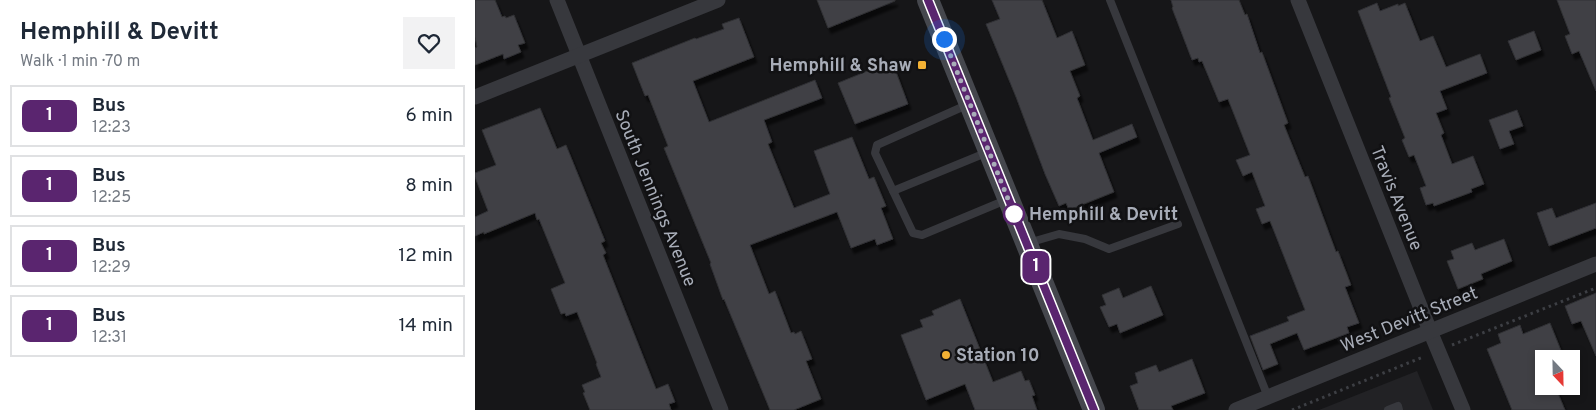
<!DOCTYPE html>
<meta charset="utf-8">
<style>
body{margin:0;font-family:Overpass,sans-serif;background:#f2f2f3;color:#1f2937;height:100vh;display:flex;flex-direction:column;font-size:19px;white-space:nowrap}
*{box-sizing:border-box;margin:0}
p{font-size:16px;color:#747a83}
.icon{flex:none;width:28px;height:28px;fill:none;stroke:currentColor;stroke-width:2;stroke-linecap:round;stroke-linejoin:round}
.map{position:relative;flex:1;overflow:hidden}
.drawer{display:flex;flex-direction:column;background:#fff;width:475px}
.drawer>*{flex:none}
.badge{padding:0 10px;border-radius:8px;font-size:18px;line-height:32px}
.needle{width:32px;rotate:158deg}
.buttons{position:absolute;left:1060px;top:350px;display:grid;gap:10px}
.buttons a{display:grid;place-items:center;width:45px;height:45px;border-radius:0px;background:#fff;box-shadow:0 2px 8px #0003;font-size:25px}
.you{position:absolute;width:25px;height:25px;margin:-12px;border:4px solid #fff;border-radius:50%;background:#1a73e8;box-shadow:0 0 0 8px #1a73e833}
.map>.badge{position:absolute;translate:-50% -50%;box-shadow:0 0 0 2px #fff}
.round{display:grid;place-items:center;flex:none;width:52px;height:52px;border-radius:0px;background:#f2f2f3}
.overview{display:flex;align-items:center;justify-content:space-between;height:85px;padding:0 20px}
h1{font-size:24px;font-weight:700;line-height:38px}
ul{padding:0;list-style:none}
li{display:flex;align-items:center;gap:15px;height:62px;margin:0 10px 8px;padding:0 10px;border:2px solid #e0e1e3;border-radius:0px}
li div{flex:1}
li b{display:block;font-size:19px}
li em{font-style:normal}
li .badge{min-width:55px;font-weight:700;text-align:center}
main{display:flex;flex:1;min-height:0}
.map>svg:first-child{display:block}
</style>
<main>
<section class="drawer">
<div class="overview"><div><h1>Hemphill &amp; Devitt</h1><p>Walk · 1 min · 70 m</p></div><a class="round"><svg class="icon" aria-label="heart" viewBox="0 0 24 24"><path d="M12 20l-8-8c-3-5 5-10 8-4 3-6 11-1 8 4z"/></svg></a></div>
<ul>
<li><span class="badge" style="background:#5a256f;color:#fff">1</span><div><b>Bus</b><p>12:23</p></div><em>6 min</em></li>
<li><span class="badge" style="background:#5a256f;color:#fff">1</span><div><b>Bus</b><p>12:25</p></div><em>8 min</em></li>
<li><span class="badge" style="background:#5a256f;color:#fff">1</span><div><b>Bus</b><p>12:29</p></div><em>12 min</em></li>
<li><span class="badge" style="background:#5a256f;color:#fff">1</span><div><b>Bus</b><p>12:31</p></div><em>14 min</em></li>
</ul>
</section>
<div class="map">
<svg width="1121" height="410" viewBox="0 0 1121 410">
<defs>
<filter id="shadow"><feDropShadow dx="3" dy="5.5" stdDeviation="1" flood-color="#0009"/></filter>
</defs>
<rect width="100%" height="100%" fill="#161618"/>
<!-- built -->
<polygon fill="#222225" points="942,371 958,410 844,410"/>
<!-- building -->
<g fill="#404145" stroke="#303034" filter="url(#shadow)">
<polygon points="0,0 20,0 27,17 30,16 31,18 39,15 50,43 43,45 46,52 29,59 28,54 0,65 0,48 2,47 0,37"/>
<polygon points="342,0 420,0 420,1 353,28"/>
<polygon points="517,0 567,0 582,38 597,31 610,65 595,71 605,96 602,98 618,140 657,124 662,137 624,153 639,192 594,210 591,203 584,206 570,174 541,97 511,24 525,19"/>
<polygon points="696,0 764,0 770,15 772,14 785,53 787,52 813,123 809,125 830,177 833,176 861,252 863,251 876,285 870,287 884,323 872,327 874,333 829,350 822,333 795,344 803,364 788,370 775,336 814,321 812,317 830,310 795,221 787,224 781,209 790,206 777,172 768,176 761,160 775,155 753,99 744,102 727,61 724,62 723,58 717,60 697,8 698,7"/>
<polygon points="1082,0 1121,0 1121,91 1104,51 1097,54 1090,36 1095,34"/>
<polygon points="902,3 905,11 923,4 923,6 930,3 945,41 958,36 971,67 1005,54 1012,73 965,91 972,109 961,113 969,133 966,135 977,164 998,156 1009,184 996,189 997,192 959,206 958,203 951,205 945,188 951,186 939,155 934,157 927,140 930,138 914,98 916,97 883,11"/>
<polygon points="264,18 279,57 218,81 234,122 340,80 347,98 289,120 297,142 293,144 319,208 355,194 339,151 377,137 394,179 399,177 411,206 406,208 418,239 402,245 400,239 376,248 362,212 275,245 294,294 300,291 316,333 319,332 320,334 326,331 337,359 331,361 346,399 319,410 295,410 249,299 248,300 235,264 236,263 189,148 193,146 173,95 170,96 157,63 220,38 221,39 249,29 247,24"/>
<polygon points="1059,31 1066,50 1041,60 1033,41"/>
<polygon points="417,61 433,104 380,124 363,83"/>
<polygon points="65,108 82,149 91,145 130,241 126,243 131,253 128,255 181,389 193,384 200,402 194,404 196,410 115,410 108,393 110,392 107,385 126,377 121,364 122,363 102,312 91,316 90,313 86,314 76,289 90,283 64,219 62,220 60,213 9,234 9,232 0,236 0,217 13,211 0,177 0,173 21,165 7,130"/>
<polygon points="1042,110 1048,126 1034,131 1039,144 1025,149 1014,120"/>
<polygon points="1121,203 1121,228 1074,246 1062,213 1077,208 1081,218"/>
<polygon points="1029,239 1037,261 1006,274 1008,279 983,289 972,261 979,259 976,251 997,243 1000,250"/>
<polygon points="676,286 688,315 645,333 642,324 634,327 625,307 631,305 627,295 644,288 648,298"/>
<polygon points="1121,293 1121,356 1106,321 1097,324 1090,306"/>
<polygon points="485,299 518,382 546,371 550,381 554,380 560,395 557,396 562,410 500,410 490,384 451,400 426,335 448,327 445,320 459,315 457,311"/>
<polygon points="1075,323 1087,353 1069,359 1069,386 1080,386 1090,410 1037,410 1012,349 1026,343 1023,334 1045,325 1048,334"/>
<polygon points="717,359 730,393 696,406 698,410 664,410 655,386 663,383 660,373 681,365 684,372"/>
</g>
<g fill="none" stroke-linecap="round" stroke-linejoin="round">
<!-- path -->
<g stroke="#3d3f44" stroke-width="3" stroke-dasharray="2.5 4" stroke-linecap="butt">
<polyline points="977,345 1121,288"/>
<polyline points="817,410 948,357"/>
</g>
<!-- service -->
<g stroke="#37383d" stroke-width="8">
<polyline points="635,0 793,397"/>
<polyline points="494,104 402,145 400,153 438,233 447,235 531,200"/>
<polyline points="418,191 513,152"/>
<polyline points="553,243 584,234 610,239 634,249 703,224"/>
<polyline points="913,410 923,406 924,410"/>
</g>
<!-- minor -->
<g stroke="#37383d" stroke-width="15">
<polyline points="82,0 246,410"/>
<polyline points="823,0 955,331 988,410"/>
<polyline points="0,97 243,0"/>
<polyline points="761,410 1121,264"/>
</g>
<!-- secondary -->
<polyline stroke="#45474d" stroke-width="22" points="453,0 619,410"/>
</g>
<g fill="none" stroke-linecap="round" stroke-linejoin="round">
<defs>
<polyline id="line" points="453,0 619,410"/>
</defs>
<!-- line casing -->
<use href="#line" stroke="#fff" stroke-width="11"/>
<!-- line -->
<use href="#line" stroke="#5a256f" stroke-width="8"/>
<!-- walk -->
<polyline stroke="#a8adb8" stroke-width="5" stroke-dasharray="0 9" points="469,39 539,214"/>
</g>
<!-- markers -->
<g fill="#f2b134" stroke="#111113" stroke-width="2">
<rect x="442" y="60" width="10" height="10" rx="2.5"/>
<circle cx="471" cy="355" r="5"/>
</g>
<circle fill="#fff" stroke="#5a256f" stroke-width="2.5" cx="539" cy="214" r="10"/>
<g text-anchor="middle" stroke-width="5" stroke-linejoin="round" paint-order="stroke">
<!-- poi labels -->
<g font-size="18" font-weight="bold" fill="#a8adb8" stroke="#111113" text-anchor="end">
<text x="437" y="71">Hemphill &amp; Shaw</text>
<text x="481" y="361" text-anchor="start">Station 10</text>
</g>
<!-- street labels -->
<g font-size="18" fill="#a8adb8" stroke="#111113">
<text transform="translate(181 198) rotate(68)" y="6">South Jennings Avenue</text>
<text transform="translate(922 198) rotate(68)" y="6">Travis Avenue</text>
<text transform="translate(934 319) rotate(-22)" y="6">West Devitt Street</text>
</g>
<!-- stop labels -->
<g font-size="18" font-weight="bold" fill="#a8adb8" stroke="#111113" text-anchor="start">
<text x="554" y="220">Hemphill &amp; Devitt</text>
</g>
</g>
</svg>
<div class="buttons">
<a><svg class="needle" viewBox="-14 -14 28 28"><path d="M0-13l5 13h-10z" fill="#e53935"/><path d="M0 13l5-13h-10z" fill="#747a83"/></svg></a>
</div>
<div class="you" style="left:469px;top:39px"></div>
<b class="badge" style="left:561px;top:267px;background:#5a256f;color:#fff">1</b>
</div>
</main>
